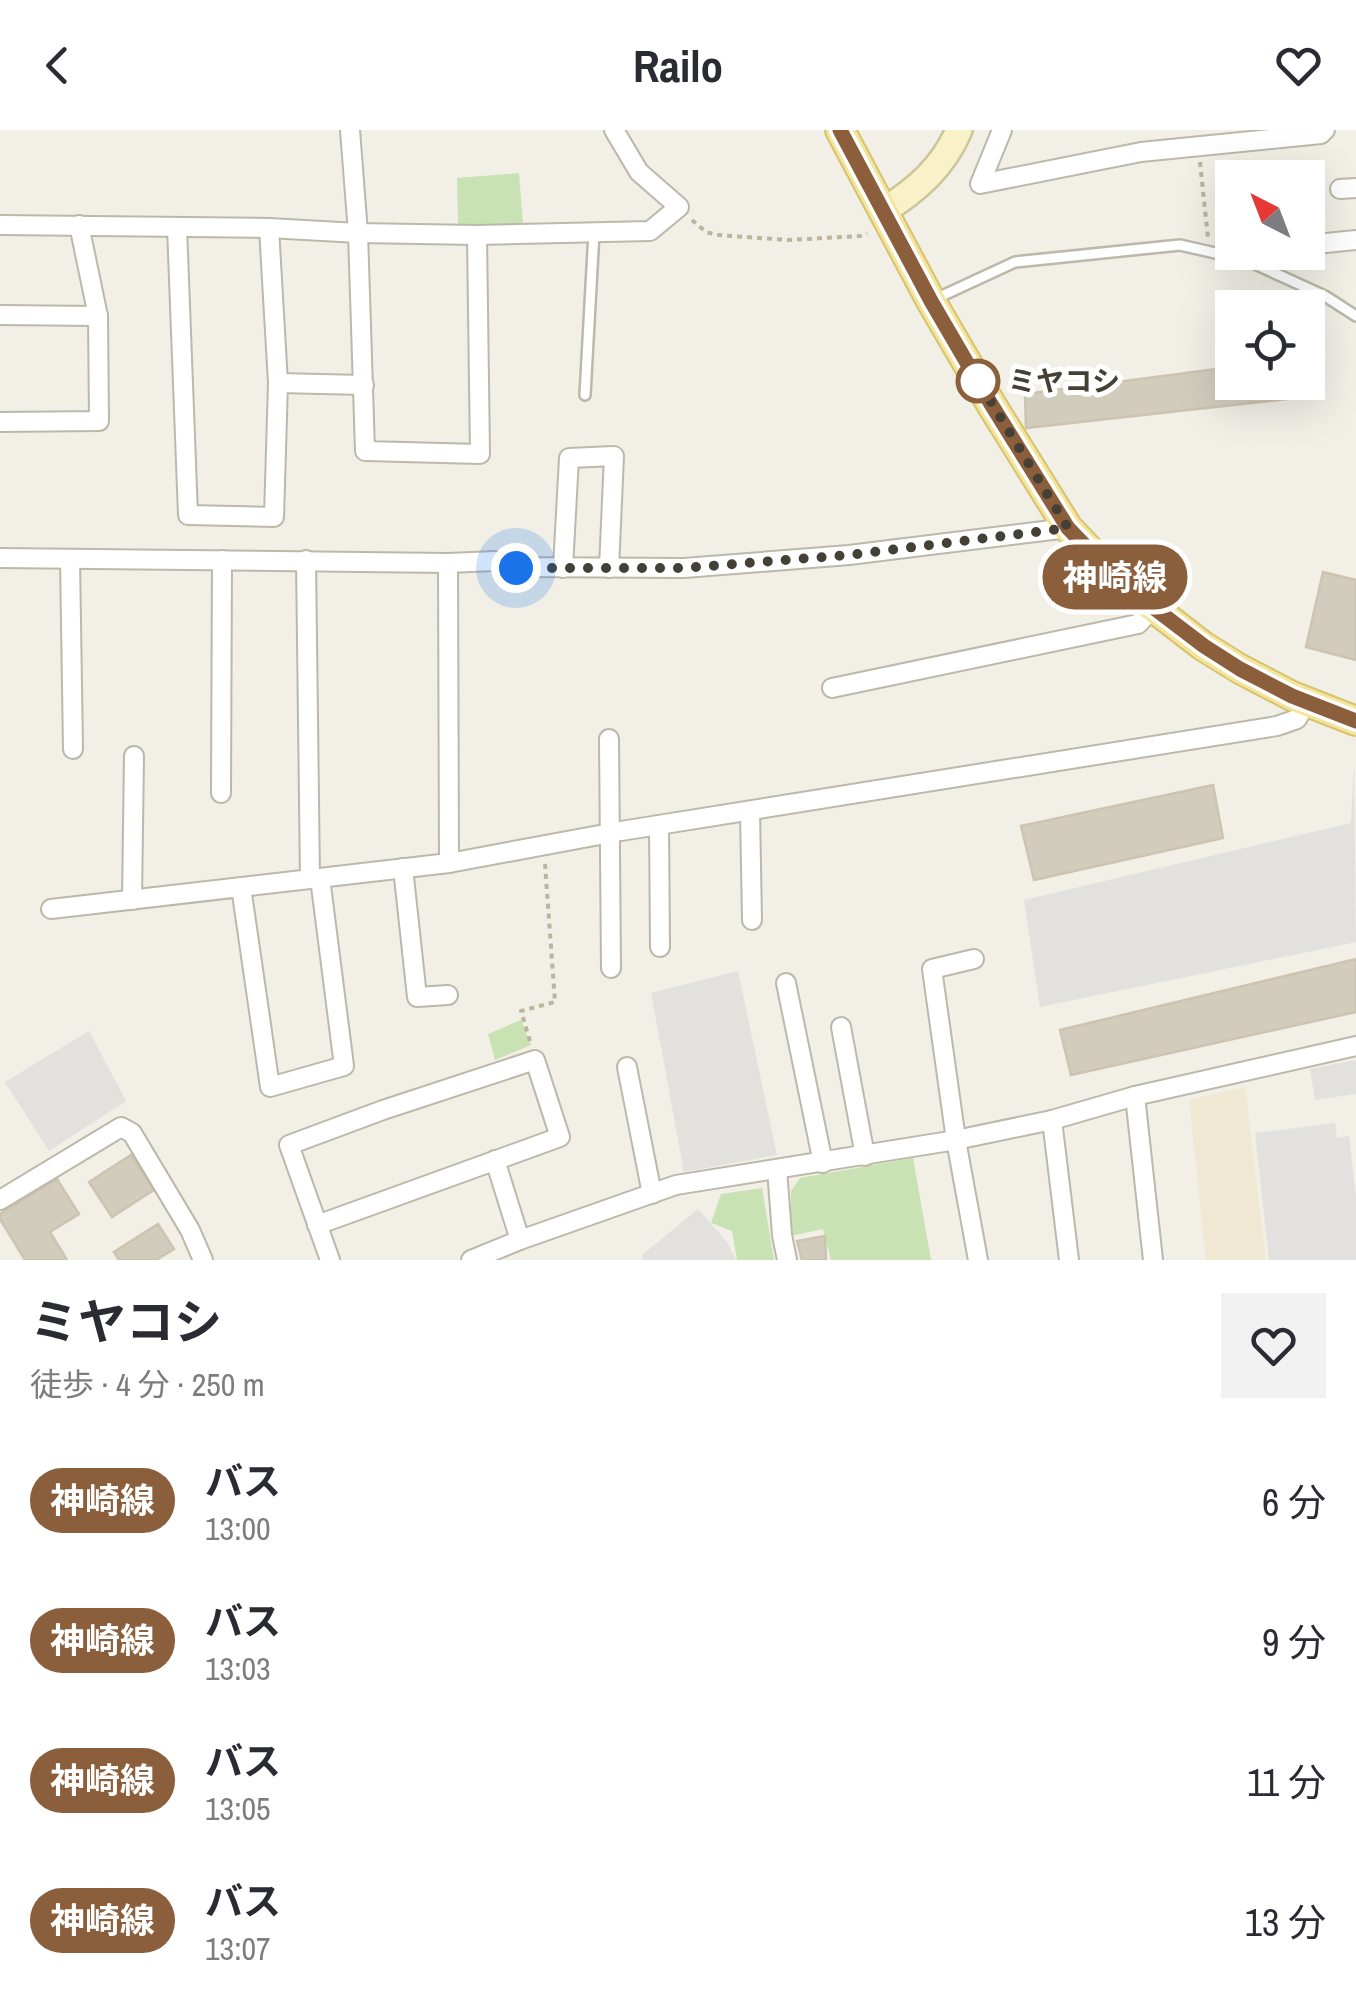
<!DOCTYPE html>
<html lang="ja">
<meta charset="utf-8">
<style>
body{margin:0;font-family:"Archivo Narrow","Noto Sans JP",sans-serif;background:#f2f2f3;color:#2b2b33;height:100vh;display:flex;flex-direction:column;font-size:38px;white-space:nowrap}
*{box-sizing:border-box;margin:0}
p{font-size:32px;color:#7c7c81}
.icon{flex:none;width:55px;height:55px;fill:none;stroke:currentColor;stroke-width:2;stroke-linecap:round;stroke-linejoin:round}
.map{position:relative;height:1130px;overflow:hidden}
.details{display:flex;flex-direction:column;background:#fff;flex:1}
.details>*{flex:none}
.badge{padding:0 20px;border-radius:32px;font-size:35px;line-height:65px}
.needle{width:65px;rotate:318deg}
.controls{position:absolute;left:1215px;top:30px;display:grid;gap:20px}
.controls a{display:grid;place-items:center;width:110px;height:110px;border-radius:0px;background:#fff;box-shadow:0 10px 40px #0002;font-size:50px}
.you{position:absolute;width:50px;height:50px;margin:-25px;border:8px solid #fff;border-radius:50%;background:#1a73e8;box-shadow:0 0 0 15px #1a73e833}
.map>.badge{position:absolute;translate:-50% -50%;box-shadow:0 0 0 5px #fff}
.round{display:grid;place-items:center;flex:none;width:105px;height:105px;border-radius:0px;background:#f2f2f3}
.head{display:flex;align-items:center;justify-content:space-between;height:170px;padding:0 30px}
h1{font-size:48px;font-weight:700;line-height:75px}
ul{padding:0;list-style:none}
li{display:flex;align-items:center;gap:30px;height:140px;padding:0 30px}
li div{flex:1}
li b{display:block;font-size:38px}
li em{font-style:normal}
li .badge{min-width:110px;font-weight:700;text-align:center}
header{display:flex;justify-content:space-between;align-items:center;height:130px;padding:0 30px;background:#fff;font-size:45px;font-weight:700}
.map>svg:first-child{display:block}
</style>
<header><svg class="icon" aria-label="back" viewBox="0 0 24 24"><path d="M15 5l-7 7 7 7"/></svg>Railo<svg class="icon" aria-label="heart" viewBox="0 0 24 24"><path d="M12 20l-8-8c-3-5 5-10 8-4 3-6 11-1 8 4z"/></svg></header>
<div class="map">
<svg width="1356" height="1130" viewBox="0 0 1356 1130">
<rect width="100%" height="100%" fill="#f1efe6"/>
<!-- commercial -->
<polygon fill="#f1e8d3" points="1245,957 1266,1130 1206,1130 1189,970"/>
<!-- green -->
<g fill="#c8e2b3">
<polygon points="519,43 523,95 458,94 457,48"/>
<polygon points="521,890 531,915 495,930 488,904"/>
<polygon points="913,1028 931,1130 831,1130 823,1099 791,1106 791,1061 800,1048"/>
<polygon points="762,1058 774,1130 737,1130 732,1101 711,1093 721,1064"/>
</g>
<!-- parking -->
<g fill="#e3e1de">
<polygon points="1354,634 1356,812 1040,877 1024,770 1351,693"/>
<polygon points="738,841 777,1025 684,1042 651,863"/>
<polygon points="89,901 126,971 49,1021 5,952"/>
<polygon points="1356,930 1356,964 1315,970 1310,939"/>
<polygon points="1335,993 1337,1008 1349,1006 1356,1067 1356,1130 1269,1130 1255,1003"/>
<polygon points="698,1079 727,1112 736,1130 643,1130 642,1125"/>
</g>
<!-- building -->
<g fill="#d2ccbd" stroke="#ccc4b1" stroke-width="2.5">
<polygon points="1308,227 1312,227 1314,266 1026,298 1025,264 1232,237 1232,252 1308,252"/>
<polygon points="1323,442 1356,450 1356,530 1306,517"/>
<polygon points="1213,655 1223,708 1034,750 1021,696"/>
<polygon points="1356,829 1356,882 1071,945 1060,900"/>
<polygon points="131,1025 154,1060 112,1087 89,1052"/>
<polygon points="57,1049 79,1084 50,1102 67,1130 25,1130 0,1089 0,1084"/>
<polygon points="158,1094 174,1119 156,1130 119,1130 114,1122"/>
<polygon points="825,1106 826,1130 802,1130 797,1111"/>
</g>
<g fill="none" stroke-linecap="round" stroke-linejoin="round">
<defs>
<g id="lane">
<polyline points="933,170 1015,132 1180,115 1246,130 1325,166 1356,186"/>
<polyline points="585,265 594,102"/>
</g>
<g id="street">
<polyline points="350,0 358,103 365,321 480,324 477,105"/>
<polyline points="1002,0 980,54 1141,22 1321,4 1325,0"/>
<polyline points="1340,59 1356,58"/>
<polyline points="0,95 269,98 358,103 477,105 650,101 679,77 639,42 614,0"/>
<polyline points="177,97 188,385 274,387 278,253"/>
<polyline points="269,98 278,253 364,255"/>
<polyline points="1316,114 1356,110"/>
<polyline points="0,185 98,186"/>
<polyline points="0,292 99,291 98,186 79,95"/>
<polyline points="0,428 448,433 495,431 517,437 684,438 849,425 1068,398"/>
<polyline points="70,429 73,619"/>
<polyline points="306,430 310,749"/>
<polyline points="448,433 449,733"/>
<polyline points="563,438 569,328 614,326 609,438"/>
<polyline points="832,558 1138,494 1152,479"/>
<polyline points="609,609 611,838"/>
<polyline points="221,663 222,430"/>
<polyline points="750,681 752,790"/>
<polyline points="659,695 660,817"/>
<polyline points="403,738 417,867 448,865"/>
<polyline points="241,757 270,957 344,936 320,748"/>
<polyline points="132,770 134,626"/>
<polyline points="51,779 449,733 621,701 1277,596 1297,589 1307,572"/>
<polyline points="974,829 932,839 956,1010 978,1130"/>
<polyline points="786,853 823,1033"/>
<polyline points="841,897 865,1026"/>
<polyline points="627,937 652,1064"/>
<polyline points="1135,966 1153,1130"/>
<polyline points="1052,990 1069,1130"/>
<polyline points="495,1030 520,1110"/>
<polyline points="777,1039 782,1105 787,1130"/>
<polyline points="0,1070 121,997 132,1003 190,1100 203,1130"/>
<polyline points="317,1095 560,1007 535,930 383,980 289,1015 330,1130"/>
<polyline points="471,1130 520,1110 676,1055 956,1010 1052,990 1135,966 1356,916"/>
</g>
<path id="secondary" d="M883 81C917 60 943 37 959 0"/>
<polyline id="primary" points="840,0 931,171 991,274 1068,398 1120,452 1203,516 1240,539 1292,566 1356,591"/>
</defs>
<!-- lane casing -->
<use href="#lane" stroke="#bcb8aa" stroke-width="14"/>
<!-- street casing -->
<use href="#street" stroke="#bcb8aa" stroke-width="22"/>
<!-- secondary casing -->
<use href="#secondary" stroke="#cdc59a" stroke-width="30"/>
<!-- primary casing -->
<use href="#primary" stroke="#d7c36f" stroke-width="32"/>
<!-- path -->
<g stroke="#bcb49d" stroke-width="4" stroke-dasharray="5 5" stroke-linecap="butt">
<polyline points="1200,32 1208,108"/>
<polyline points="692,90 706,102 717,105 788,110 860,106 867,103"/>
<polyline points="530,911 521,881 555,872 545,734"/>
</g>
<!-- lane -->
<use href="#lane" stroke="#fff" stroke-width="9"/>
<!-- street -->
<use href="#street" stroke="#fff" stroke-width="18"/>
<!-- secondary -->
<use href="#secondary" stroke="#f9f2c9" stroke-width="25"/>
<!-- primary -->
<use href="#primary" stroke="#f4e59d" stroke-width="28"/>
</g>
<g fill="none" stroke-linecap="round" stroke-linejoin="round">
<defs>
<polyline id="line" points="840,0 931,171 991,274 1068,398 1120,452 1204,516 1240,539 1292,566 1356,591"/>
</defs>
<!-- line casing -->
<use href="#line" stroke="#fff" stroke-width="22"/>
<!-- line -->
<use href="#line" stroke="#8b5e3c" stroke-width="15"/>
<!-- walk -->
<polyline stroke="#444036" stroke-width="10" stroke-dasharray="0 18" points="516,438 684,438 849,425 1068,398 971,239 978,251"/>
</g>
<!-- markers -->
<circle fill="#fff" stroke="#8b5e3c" stroke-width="5" cx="978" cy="251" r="20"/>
<g text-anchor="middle" stroke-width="10" stroke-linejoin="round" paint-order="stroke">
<!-- stop labels -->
<g font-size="28" font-weight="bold" fill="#444036" stroke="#fff" text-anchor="start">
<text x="1008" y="261">ミヤコシ</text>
</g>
</g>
</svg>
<div class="controls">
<a><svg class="needle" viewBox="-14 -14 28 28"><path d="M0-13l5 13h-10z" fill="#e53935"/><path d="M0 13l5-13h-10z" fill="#7c7c81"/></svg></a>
<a><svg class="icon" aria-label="locate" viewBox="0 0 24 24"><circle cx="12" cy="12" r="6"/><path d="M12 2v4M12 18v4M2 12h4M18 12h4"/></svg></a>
</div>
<div class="you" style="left:516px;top:438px"></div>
<b class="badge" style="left:1115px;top:447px;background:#8b5e3c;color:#fff">神崎線</b>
</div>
<section class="details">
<div class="head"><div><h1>ミヤコシ</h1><p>徒歩 · 4 分 · 250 m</p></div><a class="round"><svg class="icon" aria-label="heart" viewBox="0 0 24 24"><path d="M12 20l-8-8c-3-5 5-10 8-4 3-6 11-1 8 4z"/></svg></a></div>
<ul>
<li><span class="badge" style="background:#8b5e3c;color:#fff">神崎線</span><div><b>バス</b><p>13:00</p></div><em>6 分</em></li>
<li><span class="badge" style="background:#8b5e3c;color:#fff">神崎線</span><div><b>バス</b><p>13:03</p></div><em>9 分</em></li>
<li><span class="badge" style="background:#8b5e3c;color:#fff">神崎線</span><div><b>バス</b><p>13:05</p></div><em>11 分</em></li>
<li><span class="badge" style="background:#8b5e3c;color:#fff">神崎線</span><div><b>バス</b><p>13:07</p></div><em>13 分</em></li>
</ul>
</section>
